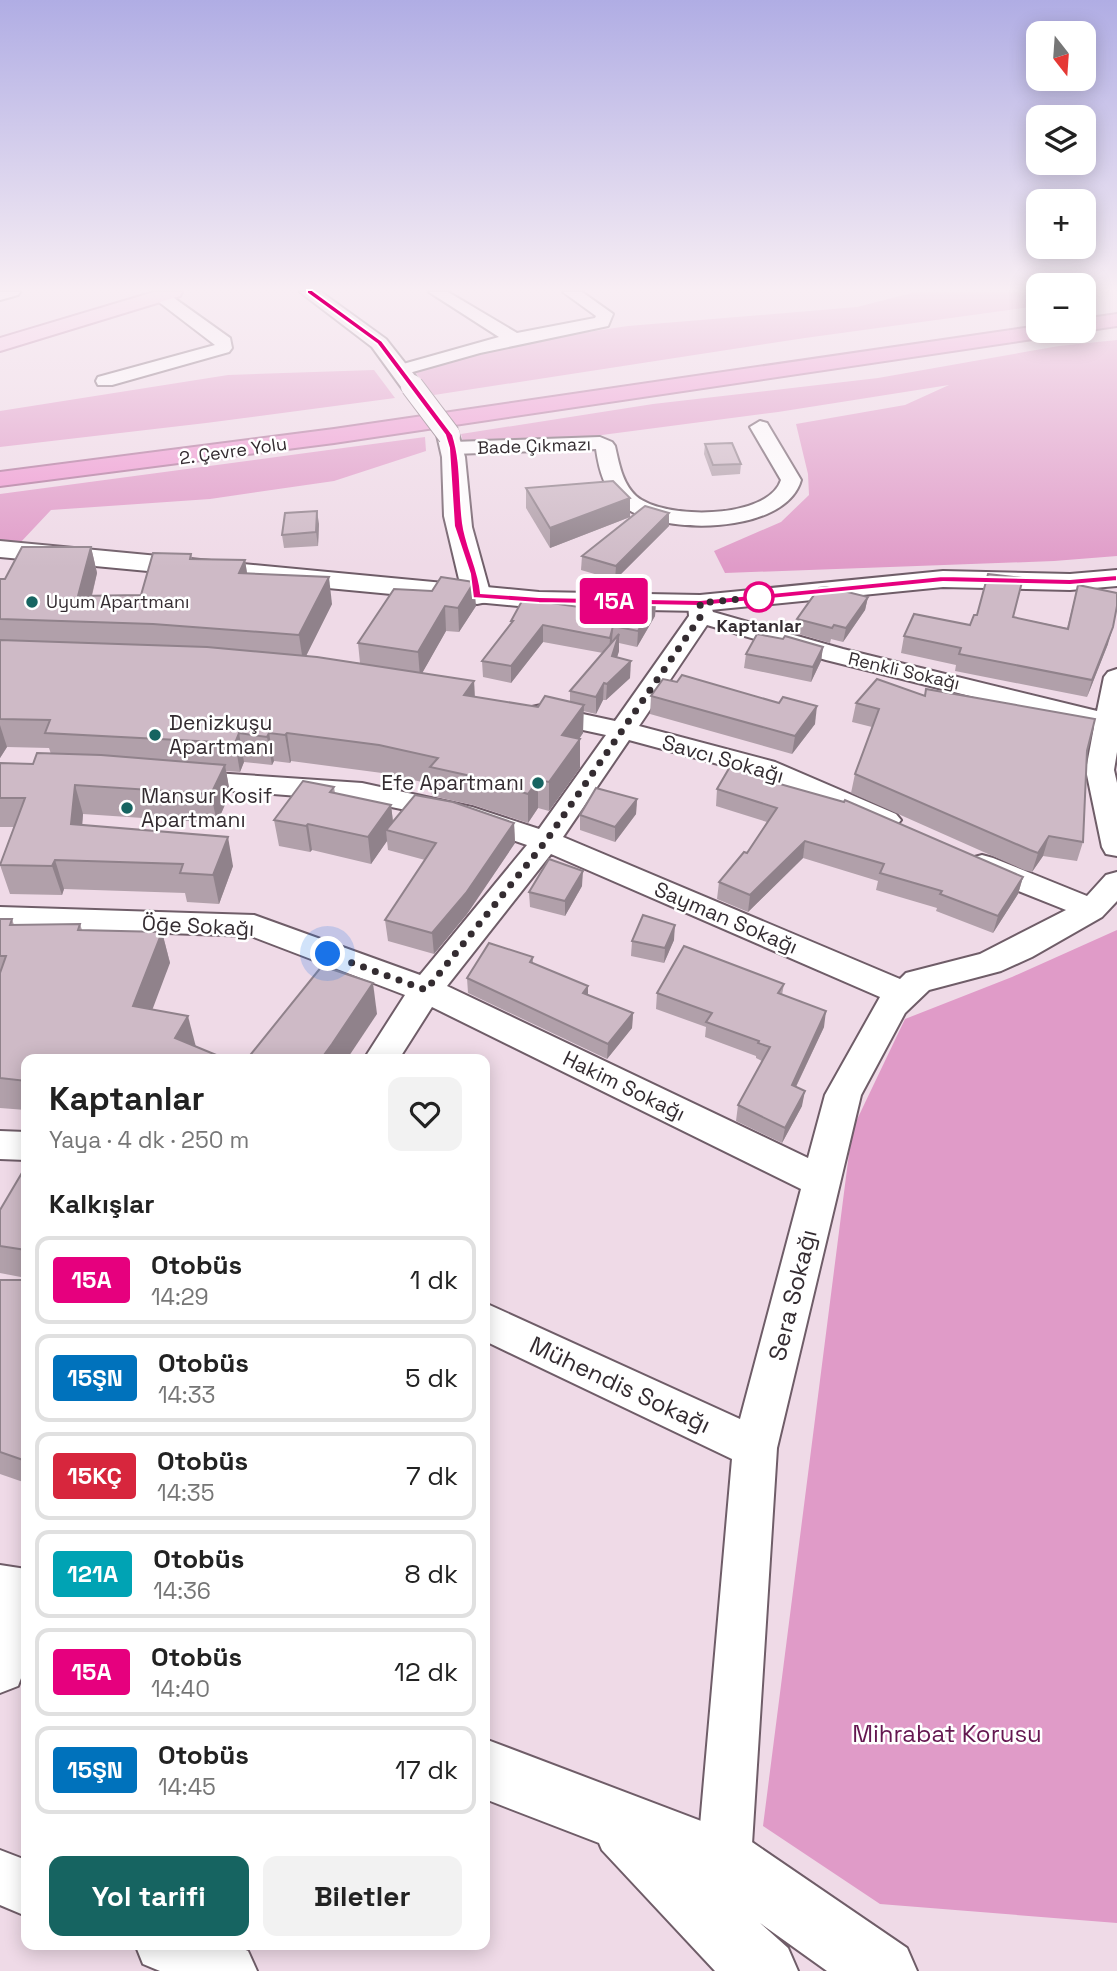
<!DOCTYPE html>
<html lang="tr">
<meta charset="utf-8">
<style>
body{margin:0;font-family:"Space Grotesk",sans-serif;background:#f2f2f2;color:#222;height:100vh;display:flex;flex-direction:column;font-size:26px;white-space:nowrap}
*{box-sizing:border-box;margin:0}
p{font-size:23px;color:#767676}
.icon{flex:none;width:38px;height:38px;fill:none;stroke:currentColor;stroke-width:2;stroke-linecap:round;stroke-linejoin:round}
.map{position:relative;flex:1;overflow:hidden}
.details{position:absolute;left:21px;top:1054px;width:469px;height:896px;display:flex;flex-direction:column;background:#fff;border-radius:14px;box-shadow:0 4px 18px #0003}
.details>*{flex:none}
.badge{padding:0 14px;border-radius:5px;font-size:24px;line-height:46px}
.needle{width:46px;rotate:163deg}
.buttons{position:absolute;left:1026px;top:21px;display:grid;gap:14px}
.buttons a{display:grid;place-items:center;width:70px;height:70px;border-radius:14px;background:#fff;box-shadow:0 4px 18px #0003;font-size:35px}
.you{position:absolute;width:35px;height:35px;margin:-18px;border:5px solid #fff;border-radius:50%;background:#1a73e8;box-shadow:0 0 0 10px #1a73e833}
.map>.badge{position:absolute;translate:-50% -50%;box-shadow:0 0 0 4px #fff}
h2{padding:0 28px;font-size:26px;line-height:63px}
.round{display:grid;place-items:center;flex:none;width:74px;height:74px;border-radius:14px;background:#f2f2f2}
.overview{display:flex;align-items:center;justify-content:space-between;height:119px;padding:0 28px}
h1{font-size:33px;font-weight:700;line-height:52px}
.primary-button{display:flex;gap:14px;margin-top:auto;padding:14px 28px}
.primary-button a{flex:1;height:80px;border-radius:14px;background:#166461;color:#fff;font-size:28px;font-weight:700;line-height:80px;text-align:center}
.primary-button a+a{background:#f2f2f2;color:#222}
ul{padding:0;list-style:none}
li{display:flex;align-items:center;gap:21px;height:88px;margin:0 14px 10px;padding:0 14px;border:4px solid #e0e0e0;border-radius:14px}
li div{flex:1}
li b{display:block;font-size:26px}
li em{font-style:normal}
li .badge{min-width:77px;font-weight:700;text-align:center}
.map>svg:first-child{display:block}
</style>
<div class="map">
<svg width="1117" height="1971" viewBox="0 0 1117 1971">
<rect width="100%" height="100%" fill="#efdae7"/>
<!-- green -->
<g fill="#e09bc8">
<polygon points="916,292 1038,292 1038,306 805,338 434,395 415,372 450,359 514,343 628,326 857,307"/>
<polygon points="1117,340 1117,556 1054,561 725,573 714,551 781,522 809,495 808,474 796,424 905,405 949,385 778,412 579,438 463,442 461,434 653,404 878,378 1059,346"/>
<polygon points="374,370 395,398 206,423 0,447 0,411 228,375"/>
<polygon points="425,437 426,451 334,481 210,499 51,510 19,544 0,541 0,494"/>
<polygon points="1117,930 1117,1923 880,1904 763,1826 852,1130 905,1019 1012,977"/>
</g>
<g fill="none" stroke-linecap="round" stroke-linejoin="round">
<defs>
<g id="minor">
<polygon points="0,292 20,292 18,295 0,300"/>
<polygon points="429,292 448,292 517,333 595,318 596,316 563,292 582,292 613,314 608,326 480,353 402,375 396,374 393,370 396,366 499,337"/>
<polygon points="155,293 167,293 230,338 232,348 229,352 112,385 98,385 96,381 98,377 215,345 155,299 153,296"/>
<path d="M760 421 767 423 801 480C786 535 660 536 623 506 605 493 599 470 596 449L453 454 446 452 443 448 446 444 453 442 600 437 612 442 615 446C619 463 622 483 636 496 663 520 768 520 781 480L750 427Z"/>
<path d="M700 596 708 598 713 612 843 649 1097 711 1104 677 1108 672 1117 669V752L1114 770 1117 783V856L1106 854 1102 847 1086 770 1094 727 826 660 707 625 639 726 775 762 896 814 901 820 896 826 886 829 876 826 755 774 629 740 563 837 900 979 906 973 980 954 1066 910 971 872 967 865 971 858 982 855 993 858 1087 896 1106 875 1117 872V901L1102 917 1032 957 1001 971 929 990 905 1013 861 1095 777 1448 751 1860 743 1879 724 1887 705 1879 697 1860 732 1459 485 1341V1303L740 1419 801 1189 432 1007 399 1059H364L405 995 251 936 0 927V907L254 915 420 975 527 845 455 820 362 801 184 787 174 785 170 779 174 773 184 771 362 783 472 807 539 829 606 735 532 719 528 713 532 707 541 705 615 721 689 616 688 603 692 598ZM551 854 880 997 825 1095 808 1158 447 986Z"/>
<polygon points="0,1131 26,1132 26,1160 0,1159"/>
<polygon points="26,1585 26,1665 18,1686 0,1693 0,1611 9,1592"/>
<polygon points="0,1850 26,1860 26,1916 0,1905"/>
<polygon points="135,1944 232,1944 248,1951 257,1971 160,1971 143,1964"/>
</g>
<g id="tertiary">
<polygon points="300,292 321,292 386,339 423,386 420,391 404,391 372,347"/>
<polygon points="449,428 457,430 465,457 472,527 491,596 487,602 477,604 467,602 463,596 444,516 442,457 437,435 441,430"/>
<polygon points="0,1565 26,1569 26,1625 0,1621"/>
<polygon points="485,1739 746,1838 907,1948 917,1971 827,1971 760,1923 788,1948 798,1971 715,1971 602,1850 599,1843 485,1799"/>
</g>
<polygon id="secondary" points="0,541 539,592 700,595 943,571 1070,574 1117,570 1117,586 1070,590 943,587 700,611 539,608 0,557"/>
<polygon id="primary" points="154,292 182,292 180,296 0,351 0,338"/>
<g id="motorway">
<polygon points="1117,314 1117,326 1083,331 1082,331 1083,319"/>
<polygon points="1038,326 1038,331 1056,331 1053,335 1046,337 334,443 0,486 0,472 334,429"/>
</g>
</defs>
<!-- minor casing -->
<use href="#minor" stroke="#6f5d68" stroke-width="4"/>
<!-- tertiary casing -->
<use href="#tertiary" stroke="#6f5d68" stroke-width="4"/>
<!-- secondary casing -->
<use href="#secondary" stroke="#6f5d68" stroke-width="4"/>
<!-- primary casing -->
<use href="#primary" stroke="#ad7299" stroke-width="4"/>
<!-- motorway casing -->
<use href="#motorway" stroke="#ad7299" stroke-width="4"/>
<!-- minor -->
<use href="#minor" fill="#fff" fill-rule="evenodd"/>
<!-- tertiary -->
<use href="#tertiary" fill="#fff" fill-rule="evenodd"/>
<!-- secondary -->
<use href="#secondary" fill="#fff" fill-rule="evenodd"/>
<!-- primary -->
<use href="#primary" fill="#f5c1e3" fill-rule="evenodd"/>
<!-- motorway -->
<use href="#motorway" fill="#ee98d1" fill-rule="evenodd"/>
<defs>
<polyline id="tertiary-bridge" points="412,386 449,435"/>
</defs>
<!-- tertiary-bridge casing -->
<use href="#tertiary-bridge" stroke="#6f5d68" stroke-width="24" stroke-linecap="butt"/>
<!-- tertiary-bridge -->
<use href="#tertiary-bridge" stroke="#fff" stroke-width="22"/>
</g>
<!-- wall -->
<g fill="#b1a0aa">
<polygon points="705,444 741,464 740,474 712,476 704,454"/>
<polygon points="526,488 630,517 550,548 526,508"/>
<polygon points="669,513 669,526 615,580 581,570 582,556"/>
<polygon points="319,524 318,546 284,548 282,535"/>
<polygon points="91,547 97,573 92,596 141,595 191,554 192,559 245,560 247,573 332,604 306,656 360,663 358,643 394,589 476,606 459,632 446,631 422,673 474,681 475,697 538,707 570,702 570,691 603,653 543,642 511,683 483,677 482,661 511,625 511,621 607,611 656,600 655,616 637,647 619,643 619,651 617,657 630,678 606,700 603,700 596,714 583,711 583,733 579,739 580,739 580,768 549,811 538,808 528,823 473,805 432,796 431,784 382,773 291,761 290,763 274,761 272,765 244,762 240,772 226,771 230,793 217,823 83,814 82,825 233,866 219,904 187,902 185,893 64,889 62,895 10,894 0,865 14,827 0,827 0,763 33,764 51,754 49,748 7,747 0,758 0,579 5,579"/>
<polygon points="1078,585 1108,644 1087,697 955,671 956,665 901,653 904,636 1013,617 1067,628"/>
<polygon points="868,597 865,610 843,642 831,639 830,643 795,633 797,619"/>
<polygon points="823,647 821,661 811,682 744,668 746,654"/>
<polygon points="651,696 815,724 792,754 650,714"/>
<polygon points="925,696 1087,751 1083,842 1077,861 1043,856 1032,872 1024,870 851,793 855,774 872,727 852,722 856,703"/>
<polygon points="763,779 1023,877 1018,894 993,933 936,911 937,908 876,890 878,881 803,858 748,912 717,899 719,882 747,853 767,822 716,806 717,789"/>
<polygon points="334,787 335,793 391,805 393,822 514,823 515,843 467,914 434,954 388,941 385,920 425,860 388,850 387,841 371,864 312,850 310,852 279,846 274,820"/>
<polygon points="637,799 636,814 615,842 580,830 580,815"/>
<polygon points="582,886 565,916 530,907 529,892"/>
<polygon points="0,919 12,919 14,925 80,924 82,930 162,932 170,963 26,1059 26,1110 0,1108"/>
<polygon points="674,940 664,963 631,956 632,941"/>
<polygon points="533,957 533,963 588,986 588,995 633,1013 632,1028 607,1059 468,993 467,978"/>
<polygon points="784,984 782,995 824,1027 796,1087 802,1106 782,1143 736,1121 738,1105 762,1061 756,1058 756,1056 705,1037 706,1027 656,1009 657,993"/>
<polygon points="26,1166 26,1278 0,1273 0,1210"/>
<polygon points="0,1280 26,1280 26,1483 0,1474"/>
</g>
<!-- shaded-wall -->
<g fill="#90828b">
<polygon points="630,498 630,517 550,548 550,528"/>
<polygon points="317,511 319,524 318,546 316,532"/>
<polygon points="669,513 669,526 615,580 616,566"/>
<polygon points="91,547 97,573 85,623 78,596"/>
<polygon points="245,560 249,587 239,573"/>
<polygon points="329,577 332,604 303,662 299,635"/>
<polygon points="474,582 476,606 459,632 458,608"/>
<polygon points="868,597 865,610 843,642 846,628"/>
<polygon points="656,600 655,616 637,647 638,631"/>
<polygon points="445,606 446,631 420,677 418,652"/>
<polygon points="543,625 543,642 511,683 511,666"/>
<polygon points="613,626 612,642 609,654 610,638"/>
<polygon points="1113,627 1108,644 1087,697 1092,680"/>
<polygon points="619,634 619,651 612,673 612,656"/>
<polygon points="823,647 821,661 811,682 813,667"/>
<polygon points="631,661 630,678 606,700 607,684"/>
<polygon points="474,681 475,708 464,695"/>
<polygon points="604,683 603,700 596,714 596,697"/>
<polygon points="584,705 583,733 564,761 580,739 580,768 549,811 549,782 562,735"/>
<polygon points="817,706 815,724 792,754 795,736"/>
<polygon points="0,725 7,747 0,758"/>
<polygon points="239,733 244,762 240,772 235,743"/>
<polygon points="269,733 274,761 272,765 267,737"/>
<polygon points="287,733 291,761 290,763 285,735"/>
<polygon points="225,765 230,793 217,823 211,794"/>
<polygon points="538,780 538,808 528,823 528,794"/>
<polygon points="75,785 83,814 80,853 71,824"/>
<polygon points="637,799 636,814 615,842 615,827"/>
<polygon points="391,805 394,831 386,830 387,841 371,864 368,837"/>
<polygon points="514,823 515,843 467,914 434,954 432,933"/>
<polygon points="308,824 312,850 310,852 306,826"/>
<polygon points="1049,836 1043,856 1032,872 1038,853"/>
<polygon points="228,837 233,866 219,904 213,875"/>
<polygon points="805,841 803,858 748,912 750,895"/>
<polygon points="55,860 64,889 62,895 52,866"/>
<polygon points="583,871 582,886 565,916 565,901"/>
<polygon points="1023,877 1018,894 993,933 998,916"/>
<polygon points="675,925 674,940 664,963 665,948"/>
<polygon points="162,932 170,963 142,1037 133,1006"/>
<polygon points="373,983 377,1014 347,1059 321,1059"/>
<polygon points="588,986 588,1001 583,993"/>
<polygon points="826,1011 824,1027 789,1101 792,1085"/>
<polygon points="633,1013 632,1028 607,1059 608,1044"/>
<polygon points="188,1016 196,1047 175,1038"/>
<polygon points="805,1091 802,1106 782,1143 785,1128"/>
</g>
<!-- building -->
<g fill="#cebac6" stroke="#90828b" stroke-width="2">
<polygon points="732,443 741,464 713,465 705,444"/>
<polygon points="613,481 630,498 550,528 526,488"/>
<polygon points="645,506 669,513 616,566 582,556"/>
<polygon points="317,511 316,532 282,535 285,513"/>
<polygon points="22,547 91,547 78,596 141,595 153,553 191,554 190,559 245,560 239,573 329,577 299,635 153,624 0,619 0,579 5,579"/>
<polygon points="988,574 1023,578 1013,617 1068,629 1078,585 1117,593 1117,606 1113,627 1092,680 959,654 961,648 904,636 914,614 970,625 974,615 977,615"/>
<polygon points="441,577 474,582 458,608 445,606 418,652 358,643 394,589 432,591"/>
<polygon points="827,587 868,597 846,628 834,625 832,628 797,619 819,588"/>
<polygon points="614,598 656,600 638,631 613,626 610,638 543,625 511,666 482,661 513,621 511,621 523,599 607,611"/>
<polygon points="619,634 612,656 631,661 607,684 604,683 596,697 570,691"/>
<polygon points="757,634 783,639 785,636 823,647 813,667 746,654"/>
<polygon points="0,640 207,647 317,657 474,681 464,695 538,707 545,696 584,705 562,735 580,739 549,782 538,780 528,794 471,776 430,767 438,758 379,745 287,733 285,735 269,733 267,737 239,733 235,743 45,733 50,720 0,719"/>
<polygon points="682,675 779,703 783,697 817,706 795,736 651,696 663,679 677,682"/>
<polygon points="877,679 925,696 926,689 1095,719 1087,751 1083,842 1049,836 1038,853 1030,850 855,774 879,709 856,703"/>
<polygon points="37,753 101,755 225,765 211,794 75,785 71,824 228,837 213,875 180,873 183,864 55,860 52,866 0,865 25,798 0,798 0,763 33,764"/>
<polygon points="731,765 763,776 762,779 844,802 845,800 1023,877 998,916 940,894 942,891 880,873 884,864 805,841 750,895 719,882 744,852 747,853 777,808 717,789"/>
<polygon points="303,781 334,787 330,792 391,805 368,837 308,824 306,826 274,820"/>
<polygon points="596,788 637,799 615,827 580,815"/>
<polygon points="415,795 453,802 514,823 466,893 432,933 385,920 436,843 386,830"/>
<polygon points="549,859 583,871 565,901 529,892"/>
<polygon points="643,915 675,925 665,948 632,941"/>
<polygon points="0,919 12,919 10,925 80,924 78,930 162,932 133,1006 188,1016 175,1038 226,1059 26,1059 26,1081 0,1078 0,973 6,956 0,956"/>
<polygon points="489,943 533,957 530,962 588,986 583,993 633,1013 608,1044 467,978"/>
<polygon points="684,946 784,984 778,993 826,1011 792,1085 805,1091 785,1128 738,1105 770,1047 758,1043 759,1041 706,1022 712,1013 657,993"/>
<polygon points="322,966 373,983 332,1044 321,1059 247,1059"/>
<polygon points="26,1166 26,1250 0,1246 0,1210"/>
<polygon points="0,1280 26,1280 26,1461 0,1452"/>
</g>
<!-- sky -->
<linearGradient id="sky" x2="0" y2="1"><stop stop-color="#b0ade4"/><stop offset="0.51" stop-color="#f8eef4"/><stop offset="1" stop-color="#f8eef4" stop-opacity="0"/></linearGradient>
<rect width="1117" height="568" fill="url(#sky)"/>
<!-- line -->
<path fill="#e6007e" stroke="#fff" stroke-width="2" d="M307 290H312L382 341 453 435C462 463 459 494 463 523 466 547 479 569 481 593L539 597 700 600 943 576 1070 579 1117 575V581L1070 585 943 582 700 606 539 603 473 598 470 574 454 526 449 448 445 435 377 344 307 293Z"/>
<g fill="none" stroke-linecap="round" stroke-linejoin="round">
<!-- walk -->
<polyline stroke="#342c31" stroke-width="7" stroke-dasharray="0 12.6" points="328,954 426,990 546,841 701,616 700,603 759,597"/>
</g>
<!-- markers -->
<circle fill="#fff" stroke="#e6007e" stroke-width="3.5" cx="759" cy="597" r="14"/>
<g fill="#166461" stroke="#fff" stroke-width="2.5">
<circle cx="32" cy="602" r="7"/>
<circle cx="155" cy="735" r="7"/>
<circle cx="538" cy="783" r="7"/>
<circle cx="127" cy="808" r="7"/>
</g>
<g text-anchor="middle" stroke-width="5" stroke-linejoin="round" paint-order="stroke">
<!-- far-street labels -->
<g font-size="18" fill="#342c31" stroke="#fff">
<text transform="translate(534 446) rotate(-2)" y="6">Bade Çıkmazı</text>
<text transform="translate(233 451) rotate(-8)" y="6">2. Çevre Yolu</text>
<text transform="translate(904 671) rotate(13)" y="6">Renkli Sokağı</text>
</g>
<!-- far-poi labels -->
<g font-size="18" fill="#342c31" stroke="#fff" text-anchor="start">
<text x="46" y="608">Uyum Apartmanı</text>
</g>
<!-- far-stop labels -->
<g font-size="18" font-weight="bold" fill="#342c31" stroke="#fff">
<text x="759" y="632">Kaptanlar</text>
</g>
<!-- poi labels -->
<g font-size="21" fill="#342c31" stroke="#fff" text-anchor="start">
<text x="169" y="730">Denizkuşu<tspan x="169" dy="24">Apartmanı</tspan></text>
<text x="524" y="790" text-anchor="end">Efe Apartmanı</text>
<text x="141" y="803">Mansur Kosif<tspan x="141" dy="24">Apartmanı</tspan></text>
</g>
<!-- street labels -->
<g font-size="21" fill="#342c31" stroke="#fff">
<text transform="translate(723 759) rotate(16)" y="7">Savcı Sokağı</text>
<text transform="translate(726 918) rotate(23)" y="7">Sayman Sokağı</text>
<text transform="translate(198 926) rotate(3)" y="7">Öḡe Sokağı</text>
<text transform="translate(624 1086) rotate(26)" y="7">Hakim Sokağı</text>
</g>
<!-- near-street labels -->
<g font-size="24" fill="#342c31" stroke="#fff">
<text transform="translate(793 1295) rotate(-76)" y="8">Sera Sokağı</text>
<text transform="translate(620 1385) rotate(25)" y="8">Mühendis Sokağı</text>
</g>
<!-- near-park labels -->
<g font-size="24" fill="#641750" stroke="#fff">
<text x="947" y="1742">Mihrabat Korusu</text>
</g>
</g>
</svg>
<div class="buttons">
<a><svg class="needle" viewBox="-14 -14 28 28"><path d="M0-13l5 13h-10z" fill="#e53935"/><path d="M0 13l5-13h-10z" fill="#767676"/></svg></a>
<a><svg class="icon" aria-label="layers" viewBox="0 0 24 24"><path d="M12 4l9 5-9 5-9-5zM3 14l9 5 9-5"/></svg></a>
<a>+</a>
<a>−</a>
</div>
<div class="you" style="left:328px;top:954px"></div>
<b class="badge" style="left:614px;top:601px;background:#e6007e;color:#fff">15A</b>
<section class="details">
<div class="overview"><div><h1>Kaptanlar</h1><p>Yaya · 4 dk · 250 m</p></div><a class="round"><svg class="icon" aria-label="heart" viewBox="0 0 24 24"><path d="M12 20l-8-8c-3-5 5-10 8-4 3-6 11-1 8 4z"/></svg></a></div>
<h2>Kalkışlar</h2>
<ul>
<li><span class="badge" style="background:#e6007e;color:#fff">15A</span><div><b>Otobüs</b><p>14:29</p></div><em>1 dk</em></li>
<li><span class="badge" style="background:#0072bc;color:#fff">15ŞN</span><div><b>Otobüs</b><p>14:33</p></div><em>5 dk</em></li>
<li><span class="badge" style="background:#d7263d;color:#fff">15KÇ</span><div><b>Otobüs</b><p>14:35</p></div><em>7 dk</em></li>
<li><span class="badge" style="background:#00a3b4;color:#fff">121A</span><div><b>Otobüs</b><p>14:36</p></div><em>8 dk</em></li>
<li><span class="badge" style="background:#e6007e;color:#fff">15A</span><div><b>Otobüs</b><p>14:40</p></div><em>12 dk</em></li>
<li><span class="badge" style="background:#0072bc;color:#fff">15ŞN</span><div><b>Otobüs</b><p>14:45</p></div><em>17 dk</em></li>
</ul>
<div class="primary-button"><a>Yol tarifi</a><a>Biletler</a></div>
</section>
</div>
